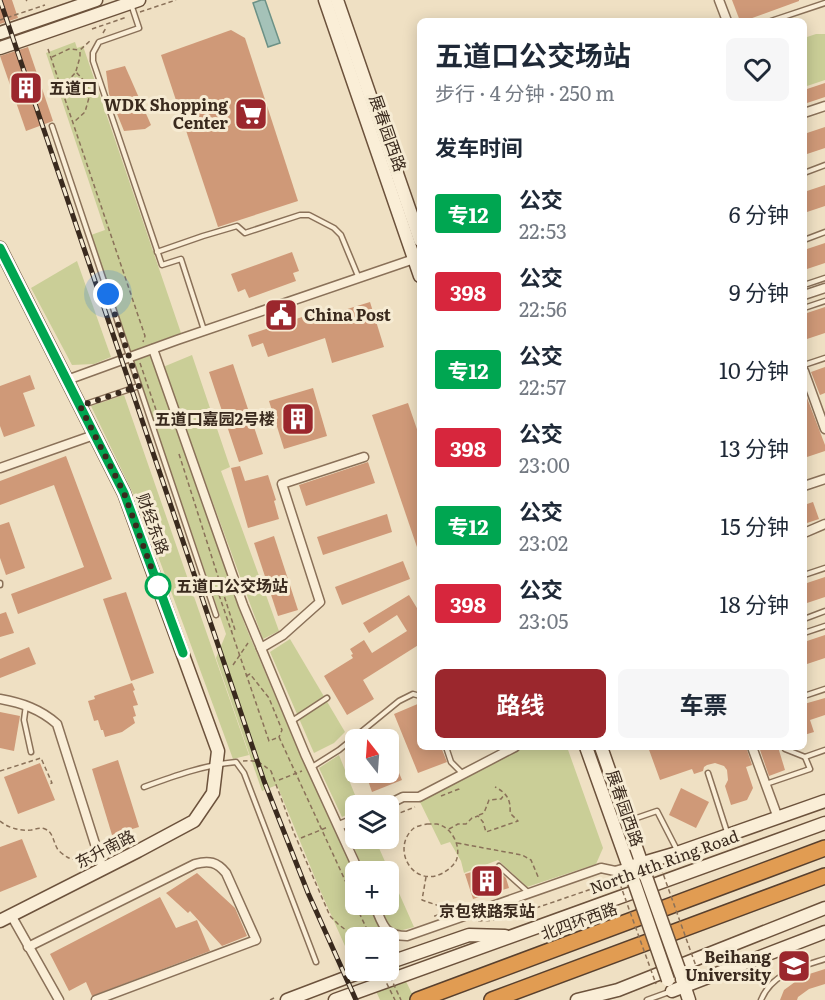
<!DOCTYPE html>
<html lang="zh">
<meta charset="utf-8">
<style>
body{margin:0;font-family:Literata,"Noto Sans SC",serif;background:#f6f6f7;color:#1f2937;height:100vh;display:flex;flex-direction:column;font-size:22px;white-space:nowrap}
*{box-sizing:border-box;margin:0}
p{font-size:20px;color:#747a83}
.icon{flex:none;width:33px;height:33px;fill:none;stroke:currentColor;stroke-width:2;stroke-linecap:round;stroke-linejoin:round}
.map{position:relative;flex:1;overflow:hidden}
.details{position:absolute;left:417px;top:18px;width:390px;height:732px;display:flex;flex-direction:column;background:#fff;border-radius:9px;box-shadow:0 3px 15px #0003}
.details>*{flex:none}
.badge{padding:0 12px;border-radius:4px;font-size:21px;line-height:39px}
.needle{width:39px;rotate:343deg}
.controls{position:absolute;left:345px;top:729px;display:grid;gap:12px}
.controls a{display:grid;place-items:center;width:54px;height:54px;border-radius:9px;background:#fff;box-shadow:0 3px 15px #0003;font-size:30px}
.you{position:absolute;width:30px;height:30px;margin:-15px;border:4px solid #fff;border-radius:50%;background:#1a73e8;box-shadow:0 0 0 9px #1a73e833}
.map>.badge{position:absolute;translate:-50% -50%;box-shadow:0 0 0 3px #fff}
h2{padding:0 18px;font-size:22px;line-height:54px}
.round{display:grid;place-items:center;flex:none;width:63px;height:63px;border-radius:9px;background:#f6f6f7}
.head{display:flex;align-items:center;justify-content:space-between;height:102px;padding:0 18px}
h1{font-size:28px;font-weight:700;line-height:45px}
.cta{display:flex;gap:12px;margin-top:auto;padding:12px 18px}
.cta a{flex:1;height:69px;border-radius:9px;background:#9b272d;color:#fff;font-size:24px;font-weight:700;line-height:69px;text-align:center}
.cta a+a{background:#f6f6f7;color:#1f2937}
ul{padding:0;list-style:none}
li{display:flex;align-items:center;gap:18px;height:78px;padding:0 18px}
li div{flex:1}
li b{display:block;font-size:22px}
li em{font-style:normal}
li .badge{min-width:66px;font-weight:700;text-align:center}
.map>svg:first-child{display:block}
</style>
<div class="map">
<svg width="825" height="1000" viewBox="0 0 825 1000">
<rect width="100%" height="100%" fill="#efe0c3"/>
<!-- green -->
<g fill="#cace97">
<polygon points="816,34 825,34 825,80 804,87 804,38"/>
<polygon points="75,42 77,48 83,46 181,333 148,345 245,625 301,757 355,875 356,904 369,905 384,937 356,938 355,963 353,964 320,890 277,785 262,791 216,658 226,634 91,235 105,230 46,53"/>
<polygon points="77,261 111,357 94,364 72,365 31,288"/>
<polygon points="192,355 230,467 221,471 279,631 263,639 163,367"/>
<polygon points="124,395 249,755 233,759 141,510 91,406"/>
<polygon points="290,639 345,732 334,743 314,753 270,652"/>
<polygon points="522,747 567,747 603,848 596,864 527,887 498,860 464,873 461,861 450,842 441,845 420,802"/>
<polygon points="339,755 359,805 356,806 355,811 342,817 319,768"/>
<polygon points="355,827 356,838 375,839 414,927 399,931 387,925 379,905 388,904 388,872 364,871 347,831"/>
<polygon points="389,946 415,1000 380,1000 367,971 388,970"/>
</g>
<!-- water -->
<polygon fill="#a5c2b8" stroke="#6c9186" stroke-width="1.5" points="261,0 265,0 280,43 268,47 253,3"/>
<!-- building -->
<g fill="#cf9978">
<polygon points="0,0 12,0 18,18 0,24"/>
<polygon points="732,0 799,0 799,1 744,21 740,21"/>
<polygon points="231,30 245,38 298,201 218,227 161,55"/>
<polygon points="28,47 53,121 26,131 0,56"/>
<polygon points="125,66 151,125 145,129 124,131 109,94 106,71"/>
<polygon points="825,83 825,97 804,104 804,90"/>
<polygon points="825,127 825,148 804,155 804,134"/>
<polygon points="825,185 825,206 804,213 804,192"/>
<polygon points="825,243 825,263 804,270 804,250"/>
<polygon points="292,252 299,271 293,273 296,281 249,298 245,289 238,292 231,274"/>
<polygon points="370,302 384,347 332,363 325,338 268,357 263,343 252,347 248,335 314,313 315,319"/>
<polygon points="825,307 825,333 804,340 804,314"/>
<polygon points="233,364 263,454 239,462 209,372"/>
<polygon points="825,367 825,393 820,395 811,372"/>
<polygon points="30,375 35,389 23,393 35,426 4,437 0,426 0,386"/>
<polygon points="313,388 327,436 284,449 269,401"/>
<polygon points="804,390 825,445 825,451 804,458"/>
<polygon points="408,403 420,438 420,553 419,553 372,415"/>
<polygon points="66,456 112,579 18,614 11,594 84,567 54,485 0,505 0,481"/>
<polygon points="368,462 375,483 306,506 299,485"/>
<polygon points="240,466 245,481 268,475 276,500 274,501 279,519 248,528 231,468"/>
<polygon points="813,502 819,519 804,524 804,505"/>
<polygon points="387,514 392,532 323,555 317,537"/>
<polygon points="9,522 25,568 6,575 0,558 0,525"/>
<polygon points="274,536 298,610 278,616 254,543"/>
<polygon points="403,561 410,579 342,605 335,587"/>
<polygon points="825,577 825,597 804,604 804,584"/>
<polygon points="126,592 154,673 131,681 103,599"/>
<polygon points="409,595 420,613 420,644 363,680 374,699 347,715 324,676 353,658 351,655 353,654 350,649 364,640 372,653 407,631 397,615 369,633 363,623"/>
<polygon points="6,612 14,633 0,637 0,614"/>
<polygon points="825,635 825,658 804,665 804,642"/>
<polygon points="29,647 36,664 0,678 0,659"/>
<polygon points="132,683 135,690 133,691 138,705 133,706 136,716 133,717 135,723 122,732 105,737 103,730 101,730 98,720 94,721 88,701 95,699 94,696"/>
<polygon points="825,698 825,715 810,720 814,732 804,735 804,704"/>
<polygon points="420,703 420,747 441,747 447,762 418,773 394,714"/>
<polygon points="0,712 20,716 14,751 0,748"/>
<polygon points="388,746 402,780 372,792 365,772 388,772"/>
<polygon points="648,747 746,747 752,765 746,767 753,788 747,800 731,805 725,786 728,780 727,770 724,766 715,763 707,765 704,767 703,771 694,774 692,769 660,780"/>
<polygon points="759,747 778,747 785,770 769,776"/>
<polygon points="118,760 139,827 112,835 92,769"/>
<polygon points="40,763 55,800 18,814 4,777"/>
<polygon points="681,788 709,802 696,828 669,815"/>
<polygon points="22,839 37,877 0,892 0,847"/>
<polygon points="495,865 499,874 501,873 506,878 509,888 473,899 465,874"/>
<polygon points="197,873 235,908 247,936 222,946 190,911 188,913 166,893"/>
<polygon points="160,897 176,928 197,920 210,951 92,996 86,982 69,991 50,954"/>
<polygon points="825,969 825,984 809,989 798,997 797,1000 780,1000 784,990 803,976"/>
</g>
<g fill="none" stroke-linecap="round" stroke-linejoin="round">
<defs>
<g id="lane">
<polyline points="131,4 139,28 99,42 93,53 93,61 162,265 181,259 204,330"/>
<polyline points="771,21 825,3"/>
<polyline points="52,126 216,615"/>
<polyline points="804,173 825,165"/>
<polyline points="804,240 825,232"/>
<polyline points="157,252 203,236 237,226 245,233 300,215 309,215 334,228 341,235 358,276"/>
<polyline points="804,285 825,278"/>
<polyline points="804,308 825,301"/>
<polyline points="804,365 825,358"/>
<polyline points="83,405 139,386"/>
<polyline points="804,575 825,568"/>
<polyline points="0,583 0,585"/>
<polyline points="804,619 825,611"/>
<polyline points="804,633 825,626"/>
<polyline points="804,696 825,689"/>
<polyline points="26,705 24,720 31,752"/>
<polyline points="292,721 327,698"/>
<polyline points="446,747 451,762 463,774"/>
<polyline points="784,747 785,749 805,757 825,750"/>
<polyline points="312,767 339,750 399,701 413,694 420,696"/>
<polyline points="708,773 727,832"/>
<polyline points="766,784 810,769 805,757"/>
<path d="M144 787C174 776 204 765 236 762L244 773 316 962"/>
<polyline points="628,821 657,811 677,850"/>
<polyline points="499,866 529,893"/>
<polyline points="647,1000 669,992"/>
<path d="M761 1000C772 973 800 967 825 959"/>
</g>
<g id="street">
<polyline points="719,0 727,21"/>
<polyline points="804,113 825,106"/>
<polyline points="804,295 825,288"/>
<polyline points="153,349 243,605 305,754 359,872"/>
<polyline points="804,371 825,429"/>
<polyline points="67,380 177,340 414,259"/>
<polyline points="0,468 94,435"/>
<polyline points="804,486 825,479"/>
<polyline points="804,533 825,524"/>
<polyline points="261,648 283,635 320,602 282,484 364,457"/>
<path d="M0 699C22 703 40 709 57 724L103 869"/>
<polyline points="752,747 778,818"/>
<polyline points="385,806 403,797 419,797 515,747"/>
<polyline points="339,826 356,819"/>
<path d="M374 904C383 924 383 936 407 936L601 868 615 871 629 867"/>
<polyline points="11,915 59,1000"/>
<path d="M28 947 195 864C209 860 217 862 226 873L256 940 96 1000"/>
</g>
<g id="secondary">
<polyline points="325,0 420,276"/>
<polyline points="337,0 420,240"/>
<polyline points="0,33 96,0"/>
<polyline points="0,48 139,0"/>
<polyline points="0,248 124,493 218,751 213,793 194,821 138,851 0,921"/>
<polyline points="586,747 631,873"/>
<polyline points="601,747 644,870"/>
<polyline points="629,867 677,853 825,801"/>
<polyline points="388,963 469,935 505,936"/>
<polyline points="682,979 689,1000"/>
<polyline points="672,991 825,932"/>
<polyline points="287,1000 366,970"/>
<polyline points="335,1000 825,823"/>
<polyline points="577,1000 618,990 825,908"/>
</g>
<g id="highway">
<polyline points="418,1000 825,848"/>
<polyline points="492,1000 825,876"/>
</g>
</defs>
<!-- lane casing -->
<use href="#lane" stroke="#8a7159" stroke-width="7"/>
<!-- street casing -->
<use href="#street" stroke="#8a7159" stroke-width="11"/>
<!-- secondary casing -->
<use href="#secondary" stroke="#6c523c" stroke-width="15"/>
<!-- highway casing -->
<use href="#highway" stroke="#58402e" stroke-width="18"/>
<!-- path -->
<g stroke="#8a7159" stroke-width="1.5" stroke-dasharray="4.5 3" stroke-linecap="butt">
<polyline points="26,0 27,1"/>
<polyline points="140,12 176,0"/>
<polyline points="0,20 45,5"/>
<polyline points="92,29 127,17"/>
<polyline points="103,33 106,28"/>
<polyline points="48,49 145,336 143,342"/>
<polyline points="52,57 69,49 79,50"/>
<polyline points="76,71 80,57 80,50 91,40"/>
<polyline points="60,86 67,82 76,72 86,83 90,94 85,112 74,122"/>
<polyline points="140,363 156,410 169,422"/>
<polyline points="179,454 235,630 231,631"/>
<polyline points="222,590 218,592 269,741 279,737 356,904"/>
<polyline points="233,665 248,643"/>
<polyline points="246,676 250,674 269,698 282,730 279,737"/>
<path d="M243 761C257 760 260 762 271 771L294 833 330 916 338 924 356 938"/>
<polyline points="0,771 41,758 52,783 49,784"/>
<polyline points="279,780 302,771"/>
<polyline points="441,796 459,789 460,786"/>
<polyline points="394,812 397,814 415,807"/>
<polyline points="479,815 484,813 489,800 501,799 504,795"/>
<path d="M0 821C8 828 20 831 31 830 36 829 40 827 45 829 53 832 53 841 57 848 58 851 64 855 67 857 72 860 79 860 85 861"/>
<path d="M427 824C430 824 433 824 437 824 452 827 462 847 456 861 453 866 448 870 443 873 413 889 390 848 414 828 417 826 423 825 427 824Z"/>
<path d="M449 829 458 824H466L472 818 478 816 483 822 486 832 518 821 510 813C511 800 507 793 495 787"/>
<polyline points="301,838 328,827"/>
<polyline points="457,843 522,855 531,860 539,879"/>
<polyline points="426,877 422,900 451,910 432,917"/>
<polyline points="356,906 371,938"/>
<polyline points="478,921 501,920 606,884"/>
<polyline points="270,1000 276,997"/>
</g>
<!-- lane -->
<use href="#lane" stroke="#faeed7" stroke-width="4"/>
<!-- street -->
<use href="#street" stroke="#faeed7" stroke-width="8"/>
<!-- secondary -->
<use href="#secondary" stroke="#faeed7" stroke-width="12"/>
<!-- highway -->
<use href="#highway" stroke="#e19c52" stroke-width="15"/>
<defs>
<polyline id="rail" points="0,0 264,781 308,893 356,1000"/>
</defs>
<!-- rail casing -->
<use href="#rail" stroke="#3a2a1e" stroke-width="5"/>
<!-- rail -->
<use href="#rail" stroke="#f6ebd3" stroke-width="3" stroke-dasharray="9" stroke-linecap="butt"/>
<defs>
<g id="secondary-bridge">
<polyline points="645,874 681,975"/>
<polyline points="633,879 668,980"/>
</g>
</defs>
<!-- secondary-bridge casing -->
<use href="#secondary-bridge" stroke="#6c523c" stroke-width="15" stroke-linecap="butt"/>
<!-- path-bridge -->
<g stroke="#8a7159" stroke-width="1.5" stroke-dasharray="4.5 3" stroke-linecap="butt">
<polyline points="661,868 697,969"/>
<polyline points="620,884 656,984"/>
<polyline points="380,970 395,1000"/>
<polyline points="387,970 401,1000"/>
</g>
<!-- secondary-bridge -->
<use href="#secondary-bridge" stroke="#faeed7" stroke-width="12"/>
</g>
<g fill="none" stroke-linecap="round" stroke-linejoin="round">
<defs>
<polyline id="line" points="0,248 124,493 183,653"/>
</defs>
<!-- line casing -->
<use href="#line" stroke="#fff" stroke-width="14"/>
<!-- line -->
<use href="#line" stroke="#00a651" stroke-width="9"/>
<!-- walk -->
<polyline stroke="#3a2a1e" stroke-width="6" stroke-dasharray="0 10.8" points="108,294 139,386 80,406 124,493 158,586"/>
</g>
<!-- icons -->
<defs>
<symbol id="building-square" viewBox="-11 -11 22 22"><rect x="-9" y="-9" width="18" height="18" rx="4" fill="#9b272d" stroke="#f6ebd3"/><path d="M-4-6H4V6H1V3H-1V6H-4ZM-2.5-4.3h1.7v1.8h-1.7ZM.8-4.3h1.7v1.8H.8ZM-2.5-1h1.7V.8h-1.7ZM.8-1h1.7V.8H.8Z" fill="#fff"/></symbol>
<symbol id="supermarket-square" viewBox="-11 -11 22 22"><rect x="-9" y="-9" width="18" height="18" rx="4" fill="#9b272d" stroke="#f6ebd3"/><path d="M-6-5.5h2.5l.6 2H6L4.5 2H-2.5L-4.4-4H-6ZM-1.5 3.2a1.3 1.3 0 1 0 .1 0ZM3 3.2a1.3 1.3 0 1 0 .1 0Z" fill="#fff"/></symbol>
<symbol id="civic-square" viewBox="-11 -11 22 22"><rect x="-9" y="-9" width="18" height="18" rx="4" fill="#9b272d" stroke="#f6ebd3"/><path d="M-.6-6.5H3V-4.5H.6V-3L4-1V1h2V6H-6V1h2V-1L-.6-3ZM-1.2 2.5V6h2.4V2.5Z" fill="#fff"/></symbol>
<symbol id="university-square" viewBox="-11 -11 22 22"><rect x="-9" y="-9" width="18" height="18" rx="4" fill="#9b272d" stroke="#f6ebd3"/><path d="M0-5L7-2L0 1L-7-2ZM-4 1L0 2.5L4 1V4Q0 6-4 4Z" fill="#fff"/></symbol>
</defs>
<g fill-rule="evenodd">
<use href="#building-square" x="7" y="69" width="38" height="38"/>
<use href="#supermarket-square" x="232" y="95" width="38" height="38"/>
<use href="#civic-square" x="262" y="296" width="38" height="38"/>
<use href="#building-square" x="279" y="400" width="38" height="38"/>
<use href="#building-square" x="468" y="862" width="38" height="38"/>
<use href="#university-square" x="775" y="947" width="38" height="38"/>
</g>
<!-- markers -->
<circle fill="#fff" stroke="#00a651" stroke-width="3" cx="158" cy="586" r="12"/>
<g text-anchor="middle" stroke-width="6" stroke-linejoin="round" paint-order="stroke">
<!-- poi labels -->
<g font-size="16" font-weight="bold" fill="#3a2a1e" stroke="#f6ebd3" text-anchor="end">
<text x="49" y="94" text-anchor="start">五道口</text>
<text x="228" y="111">WDK Shopping<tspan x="228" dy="18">Center</tspan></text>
<text x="304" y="321" text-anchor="start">China Post</text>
<text x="275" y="425">五道口嘉园2号楼</text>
<text x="487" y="917" text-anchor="middle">京包铁路泵站</text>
<text x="771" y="963">Beihang<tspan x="771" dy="18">University</tspan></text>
</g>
<!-- street labels -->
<g font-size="16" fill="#3a2a1e" stroke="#f6ebd3">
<text transform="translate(388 133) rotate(71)" y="6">展春园西路</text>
<text transform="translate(153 524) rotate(70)" y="6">财经东路</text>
<text transform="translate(625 808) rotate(71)" y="6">展春园西路</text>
<text transform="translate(105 849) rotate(-27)" y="6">东升南路</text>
<text transform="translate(664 862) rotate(-20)" y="6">North 4th Ring Road</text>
<text transform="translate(579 921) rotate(-20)" y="6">北四环西路</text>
</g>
<!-- stop labels -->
<g font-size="16" font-weight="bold" fill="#3a2a1e" stroke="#f6ebd3" text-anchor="start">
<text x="176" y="592">五道口公交场站</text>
</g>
</g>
</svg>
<div class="controls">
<a><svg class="needle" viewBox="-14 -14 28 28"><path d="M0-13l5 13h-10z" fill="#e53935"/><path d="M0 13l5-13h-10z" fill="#747a83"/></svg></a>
<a><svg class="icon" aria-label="layers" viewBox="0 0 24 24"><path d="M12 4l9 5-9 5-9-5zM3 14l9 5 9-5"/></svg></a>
<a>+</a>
<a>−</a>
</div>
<div class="you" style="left:108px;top:294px"></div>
<section class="details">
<div class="head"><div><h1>五道口公交场站</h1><p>步行 · 4 分钟 · 250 m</p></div><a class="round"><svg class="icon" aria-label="heart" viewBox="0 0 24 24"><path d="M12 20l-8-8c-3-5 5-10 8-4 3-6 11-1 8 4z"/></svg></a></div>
<h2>发车时间</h2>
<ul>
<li><span class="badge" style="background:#00a651;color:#fff">专12</span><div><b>公交</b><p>22:53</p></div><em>6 分钟</em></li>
<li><span class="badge" style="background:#d7263d;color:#fff">398</span><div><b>公交</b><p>22:56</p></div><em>9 分钟</em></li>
<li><span class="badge" style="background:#00a651;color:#fff">专12</span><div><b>公交</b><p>22:57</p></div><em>10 分钟</em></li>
<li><span class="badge" style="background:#d7263d;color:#fff">398</span><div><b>公交</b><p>23:00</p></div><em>13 分钟</em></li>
<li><span class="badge" style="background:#00a651;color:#fff">专12</span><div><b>公交</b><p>23:02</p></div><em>15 分钟</em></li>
<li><span class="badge" style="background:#d7263d;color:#fff">398</span><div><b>公交</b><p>23:05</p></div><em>18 分钟</em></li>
</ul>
<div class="cta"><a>路线</a><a>车票</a></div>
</section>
</div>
